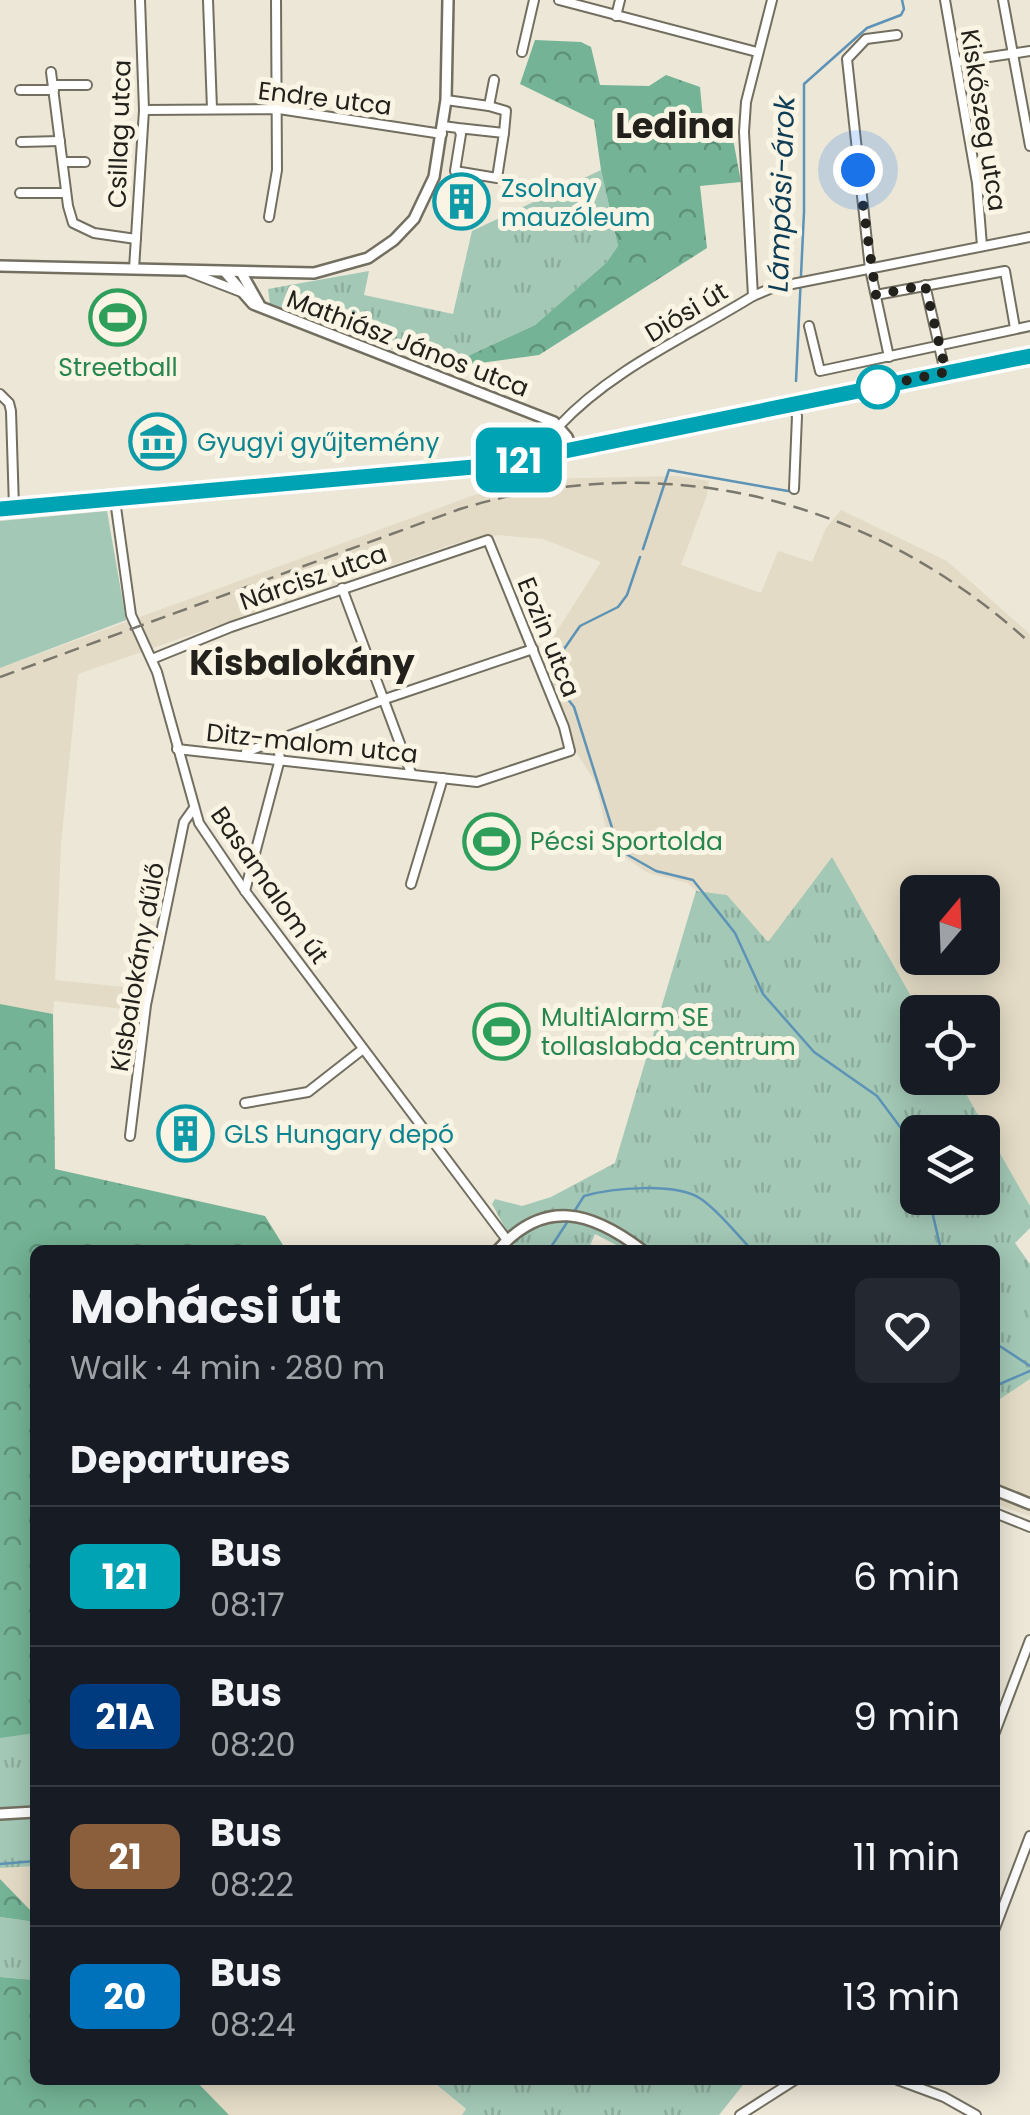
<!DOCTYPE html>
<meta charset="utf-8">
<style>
body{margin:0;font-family:Poppins,sans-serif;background:#242831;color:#f1f3f6;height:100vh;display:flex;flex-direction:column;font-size:38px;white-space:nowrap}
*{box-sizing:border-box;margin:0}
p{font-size:32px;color:#9ea1a6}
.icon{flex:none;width:55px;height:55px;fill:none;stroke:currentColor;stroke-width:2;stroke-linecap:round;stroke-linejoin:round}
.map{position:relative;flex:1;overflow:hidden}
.panel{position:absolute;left:30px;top:1245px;width:970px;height:840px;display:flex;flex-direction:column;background:#171b24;border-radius:15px;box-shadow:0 5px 25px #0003}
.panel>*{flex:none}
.badge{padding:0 20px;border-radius:15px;font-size:35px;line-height:65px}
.needle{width:65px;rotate:19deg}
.fabs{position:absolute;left:900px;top:875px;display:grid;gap:20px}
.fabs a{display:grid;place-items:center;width:100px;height:100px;border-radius:15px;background:#171b24;box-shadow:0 5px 25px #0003;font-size:50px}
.you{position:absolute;width:50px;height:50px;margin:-25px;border:8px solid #fff;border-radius:50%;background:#1a73e8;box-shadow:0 0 0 15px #1a73e833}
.map>.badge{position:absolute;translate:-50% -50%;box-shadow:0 0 0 5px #fff}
h2{padding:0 40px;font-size:38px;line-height:90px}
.round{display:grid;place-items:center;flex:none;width:105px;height:105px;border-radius:15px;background:#242831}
.headline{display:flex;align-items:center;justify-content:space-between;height:170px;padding:0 40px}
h1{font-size:48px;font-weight:700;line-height:75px}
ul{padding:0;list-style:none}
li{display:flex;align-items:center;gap:30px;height:140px;padding:0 40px;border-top:2px solid #363941}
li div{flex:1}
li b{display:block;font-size:38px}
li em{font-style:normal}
li .badge{min-width:110px;font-weight:700;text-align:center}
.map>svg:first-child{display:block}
</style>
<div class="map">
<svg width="1030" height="2115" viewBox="0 0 1030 2115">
<defs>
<pattern id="grass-tufts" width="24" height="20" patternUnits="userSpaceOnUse" patternTransform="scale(2.5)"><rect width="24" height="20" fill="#a3c8b6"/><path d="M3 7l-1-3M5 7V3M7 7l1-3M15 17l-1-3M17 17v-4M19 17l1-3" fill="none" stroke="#8cac9c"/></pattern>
<pattern id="forest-crowns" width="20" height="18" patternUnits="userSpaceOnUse" patternTransform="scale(2.5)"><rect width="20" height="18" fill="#74b395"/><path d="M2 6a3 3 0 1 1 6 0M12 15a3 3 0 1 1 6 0" fill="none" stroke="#5f9179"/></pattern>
</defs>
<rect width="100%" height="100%" fill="#ece7d7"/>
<!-- built -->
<g fill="#e3dbc5" fill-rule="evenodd">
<path d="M678 476 709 481 707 495 681 565 761 593 778 551 812 562 826 528 841 510 947 561 1030 634V1206L957 1078H982V1012H920L832 858 768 942 727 895 696 891 688 883 648 873 610 847 596 784 575 750 541 656 601 562 543 539 498 535 453 544 78 674 61 844 55 980 143 989 141 1011 54 1001 53 1014 0 1004V668L480 493 539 479ZM918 892H982V958H918Z"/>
<polygon points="1030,1379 1030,1516 995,1504 995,1399"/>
<polygon points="35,1866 35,1915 0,1879 0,1868"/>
<polygon points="195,2080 431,2080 466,2110 462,2115 229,2115"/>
</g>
<!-- grass -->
<g fill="url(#grass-tufts)" fill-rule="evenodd">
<polygon points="601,170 618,246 606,263 535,325 442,368 270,304 268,289 369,271 364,295 453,314 472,231"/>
<path d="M832 857 920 1012 918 1078H957L1030 1206V1228L1015 1243 1030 1264V1379L1000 1399H995V1250H626L595 1234 588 1250H517L492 1204 495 1199 522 1206 551 1197 615 1163 696 891 727 895 768 942ZM918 1132H982V1198H918Z"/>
<polygon points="15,1733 35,1733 35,1781 30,1784 35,1787 35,1866 0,1868 0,1738"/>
<polygon points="0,1917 35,1922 35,1980 0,1977"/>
<polygon points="431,2080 747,2080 719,2115 462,2115 466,2109"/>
</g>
<!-- forest -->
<g fill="url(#forest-crowns)">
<polygon points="535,40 581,42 591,47 600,85 649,86 666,75 700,87 705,140 733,139 741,182 700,186 707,248 539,355 442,368 535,325 606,263 618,246 601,170 594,120 520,84"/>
<polygon points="0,1004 53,1014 55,1169 265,1216 286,1250 35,1250 35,1733 0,1738"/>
<polygon points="0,1879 35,1915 35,1922 0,1917"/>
<polygon points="0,1977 35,1980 35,2080 195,2080 229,2115 0,2115"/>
</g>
<!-- park -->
<polygon fill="#a3c8b6" points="107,511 126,620 0,668 0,521"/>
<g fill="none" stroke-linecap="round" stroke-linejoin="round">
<!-- stream -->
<g stroke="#5d93b6" stroke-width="2.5">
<polyline points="796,381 804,212 804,84 867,28 901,15 904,9 902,0"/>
<polyline points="643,549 669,470 788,491"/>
<polyline points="640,557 627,595 618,607 580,626 562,652 553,680 574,707 619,850 656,871 693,880 735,933 763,994 814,1052 877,1096 918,1151"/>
<polyline points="929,1198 941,1250"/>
<path d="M572 1215 584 1196C612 1188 676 1182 701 1199 720 1212 736 1234 752 1250"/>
<polyline points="549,1250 568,1221"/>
<polyline points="995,1343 1030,1366"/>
<polyline points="995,1386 1030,1371"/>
<polyline points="0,1864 35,1861"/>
</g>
<defs>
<g id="minor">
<polyline points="208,0 212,109"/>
<polyline points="559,0 757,52"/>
<polyline points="945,0 977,183 982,246"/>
<polyline points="1003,0 1030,146"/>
<polyline points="616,16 620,0"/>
<polyline points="522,52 534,0"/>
<polyline points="956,62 1030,51"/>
<polyline points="51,72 68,206 73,223 94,233 136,239"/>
<polyline points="494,80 489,106 506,111 504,133"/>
<polyline points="53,85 87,85"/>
<polyline points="20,90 54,90"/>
<polyline points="446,100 489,106"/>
<polyline points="144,110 279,109 442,134"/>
<polyline points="443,126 458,128 461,134 455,171 497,178 504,133 458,128"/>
<polyline points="21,142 60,141"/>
<polyline points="63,162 85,162"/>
<polyline points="20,193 66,193"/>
<polyline points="269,217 277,170 276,0"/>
<polyline points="134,269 144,110 140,0"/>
<polyline points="189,272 241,292"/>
<polyline points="925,285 945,372"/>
<polyline points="876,295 1005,271 1015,328"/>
<polyline points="753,296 744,132 746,102 772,0"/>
<polyline points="809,326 820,371 1030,326"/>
<polyline points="889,357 870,269 847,59 866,39 897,35"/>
<polyline points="0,394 9,403 11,411 14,508"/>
<polyline points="792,405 797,416 794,489"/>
<path d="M559 426C612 369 687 337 753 296L772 288 1030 237"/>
<polyline points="115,500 131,615 157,672 199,823 245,891 507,1240"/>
<polyline points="342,588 411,773"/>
<polyline points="152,659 231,627 488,540 564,727 570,751 477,782 177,749"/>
<polyline points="246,752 385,699 533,649"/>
<polyline points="411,884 443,778"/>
<polyline points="245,891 280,759 277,740"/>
<polyline points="245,1103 308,1092 363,1049"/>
<polyline points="130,1136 146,1005 184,822 194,808"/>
<polyline points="995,1513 1030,1527"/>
<polyline points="995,1732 1030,1640"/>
<polyline points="995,1928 1030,1836"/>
<polyline points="898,2080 944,2097 976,2115"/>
<polyline points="740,2115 795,2080"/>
</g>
<g id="tertiary">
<polyline points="0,266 314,273 368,258 394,240 414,219 434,177 446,100 448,0"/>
<polyline points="225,272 253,304 554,422 567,437 572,449"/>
<polyline points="241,272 259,304"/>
<polyline points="547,422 563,451"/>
<path d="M498 1250C544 1198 591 1211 642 1250"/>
<polyline points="995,1490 1030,1504"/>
<polyline points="0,1814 35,1812"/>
</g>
<polyline id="primary" points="0,509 496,465 1030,356"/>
</defs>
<!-- minor casing -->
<use href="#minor" stroke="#736f60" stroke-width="12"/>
<!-- tertiary casing -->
<use href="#tertiary" stroke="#736f60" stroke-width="14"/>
<!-- primary casing -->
<use href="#primary" stroke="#a34662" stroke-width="16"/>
<!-- minor -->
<use href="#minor" stroke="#fff" stroke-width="8"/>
<!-- tertiary -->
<use href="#tertiary" stroke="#fff" stroke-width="9"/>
<!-- primary -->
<use href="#primary" stroke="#f19cb7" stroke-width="11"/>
<!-- rail -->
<path stroke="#7a776d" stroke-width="2.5" stroke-dasharray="15 8" stroke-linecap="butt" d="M0 677 460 509C667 446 872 499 1030 643"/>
</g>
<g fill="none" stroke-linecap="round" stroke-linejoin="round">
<defs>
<polyline id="line" points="0,509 496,465 1030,356"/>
</defs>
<!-- line casing -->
<use href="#line" stroke="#fff" stroke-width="22"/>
<!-- line -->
<use href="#line" stroke="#00a3b4" stroke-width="15"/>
<!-- walk -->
<polyline stroke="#23211c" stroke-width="10" stroke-dasharray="0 18" points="858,170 876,295 925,285 946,372 876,387 878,387"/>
</g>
<!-- icons -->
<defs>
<symbol id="building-ring" viewBox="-11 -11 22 22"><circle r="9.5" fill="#f9f4e4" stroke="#0f9aa8" stroke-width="1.5"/><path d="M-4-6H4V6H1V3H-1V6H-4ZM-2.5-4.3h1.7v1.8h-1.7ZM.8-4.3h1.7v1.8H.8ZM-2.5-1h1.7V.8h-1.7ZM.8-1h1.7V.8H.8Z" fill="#0f9aa8"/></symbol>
<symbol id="stadium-ring" viewBox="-11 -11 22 22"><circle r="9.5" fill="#f9f4e4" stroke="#2e9e5b" stroke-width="1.5"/><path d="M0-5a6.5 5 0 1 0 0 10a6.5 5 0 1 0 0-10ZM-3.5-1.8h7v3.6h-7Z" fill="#2e9e5b"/></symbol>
<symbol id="museum-ring" viewBox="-11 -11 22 22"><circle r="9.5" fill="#f9f4e4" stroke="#0f9aa8" stroke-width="1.5"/><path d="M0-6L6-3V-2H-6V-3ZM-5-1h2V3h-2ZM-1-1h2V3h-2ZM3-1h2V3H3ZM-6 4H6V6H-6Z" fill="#0f9aa8"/></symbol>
</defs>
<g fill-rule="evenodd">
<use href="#building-ring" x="430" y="170" width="63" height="63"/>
<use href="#stadium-ring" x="86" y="286" width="63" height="63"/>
<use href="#museum-ring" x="126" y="410" width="63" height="63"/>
<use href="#stadium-ring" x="460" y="810" width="63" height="63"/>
<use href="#stadium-ring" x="470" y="1000" width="63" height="63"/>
<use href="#building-ring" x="154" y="1102" width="63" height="63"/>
</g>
<!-- markers -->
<circle fill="#fff" stroke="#00a3b4" stroke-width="5" cx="878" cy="387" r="20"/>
<g text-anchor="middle" stroke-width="10" stroke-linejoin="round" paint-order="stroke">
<!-- street labels -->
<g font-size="25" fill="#23211c" stroke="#f9f4e4">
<text transform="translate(325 98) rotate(7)" y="9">Endre utca</text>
<text transform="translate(984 120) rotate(81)" y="9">Kiskőszeg utca</text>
<text transform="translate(119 134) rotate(-88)" y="9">Csillag utca</text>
<text transform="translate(686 312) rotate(-31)" y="9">Diósi út</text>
<text transform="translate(408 343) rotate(21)" y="9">Mathiász János utca</text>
<text transform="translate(313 577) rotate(-19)" y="9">Nárcisz utca</text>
<text transform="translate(549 637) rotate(68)" y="9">Eozin utca</text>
<text transform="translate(312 743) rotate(6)" y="9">Ditz-malom utca</text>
<text transform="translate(270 885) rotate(55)" y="9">Basamalom út</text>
<text transform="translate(137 967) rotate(-80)" y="9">Kisbalokány dűlő</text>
</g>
<!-- culture labels -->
<g font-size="25" fill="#0d838f" stroke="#f9f4e4" text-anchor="start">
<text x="501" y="197">Zsolnay<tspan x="501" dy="29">mauzóleum</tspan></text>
<text x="197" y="451">Gyugyi gyűjtemény</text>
<text x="224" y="1143">GLS Hungary depó</text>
</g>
<!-- leisure labels -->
<g font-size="25" fill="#27864d" stroke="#f9f4e4" text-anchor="start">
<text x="118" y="376" text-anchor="middle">Streetball</text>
<text x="530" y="850">Pécsi Sportolda</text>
<text x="541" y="1026">MultiAlarm SE<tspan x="541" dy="29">tollaslabda centrum</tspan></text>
</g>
<!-- water labels -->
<g font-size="28" font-style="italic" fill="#103d56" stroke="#f9f4e4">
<text transform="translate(781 194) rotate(-88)" y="10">Lámpási-árok</text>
</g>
<!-- district labels -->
<g font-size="35" font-weight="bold" fill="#23211c" stroke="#f9f4e4">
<text x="675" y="138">Ledina</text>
<text x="302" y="675">Kisbalokány</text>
</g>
</g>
</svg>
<div class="fabs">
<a><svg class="needle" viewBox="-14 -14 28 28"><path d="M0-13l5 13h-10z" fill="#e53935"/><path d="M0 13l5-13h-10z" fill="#9ea1a6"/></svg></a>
<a><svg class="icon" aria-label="locate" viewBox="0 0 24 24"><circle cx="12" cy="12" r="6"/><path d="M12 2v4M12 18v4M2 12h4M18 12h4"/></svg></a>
<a><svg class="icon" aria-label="layers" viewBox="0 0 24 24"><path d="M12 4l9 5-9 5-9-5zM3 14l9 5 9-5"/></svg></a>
</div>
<div class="you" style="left:858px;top:170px"></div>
<b class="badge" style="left:519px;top:460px;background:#00a3b4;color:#fff">121</b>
<section class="panel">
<div class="headline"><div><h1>Mohácsi út</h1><p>Walk · 4 min · 280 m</p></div><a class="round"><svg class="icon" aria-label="heart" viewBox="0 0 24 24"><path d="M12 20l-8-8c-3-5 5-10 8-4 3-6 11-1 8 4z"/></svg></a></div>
<h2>Departures</h2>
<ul>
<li><span class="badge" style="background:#00a3b4;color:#fff">121</span><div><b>Bus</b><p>08:17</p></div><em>6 min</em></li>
<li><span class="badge" style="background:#003b80;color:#fff">21A</span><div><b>Bus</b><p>08:20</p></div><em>9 min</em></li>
<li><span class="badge" style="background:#8b5e3c;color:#fff">21</span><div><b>Bus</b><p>08:22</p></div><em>11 min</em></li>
<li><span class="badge" style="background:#0072bc;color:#fff">20</span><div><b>Bus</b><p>08:24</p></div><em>13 min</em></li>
</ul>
</section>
</div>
